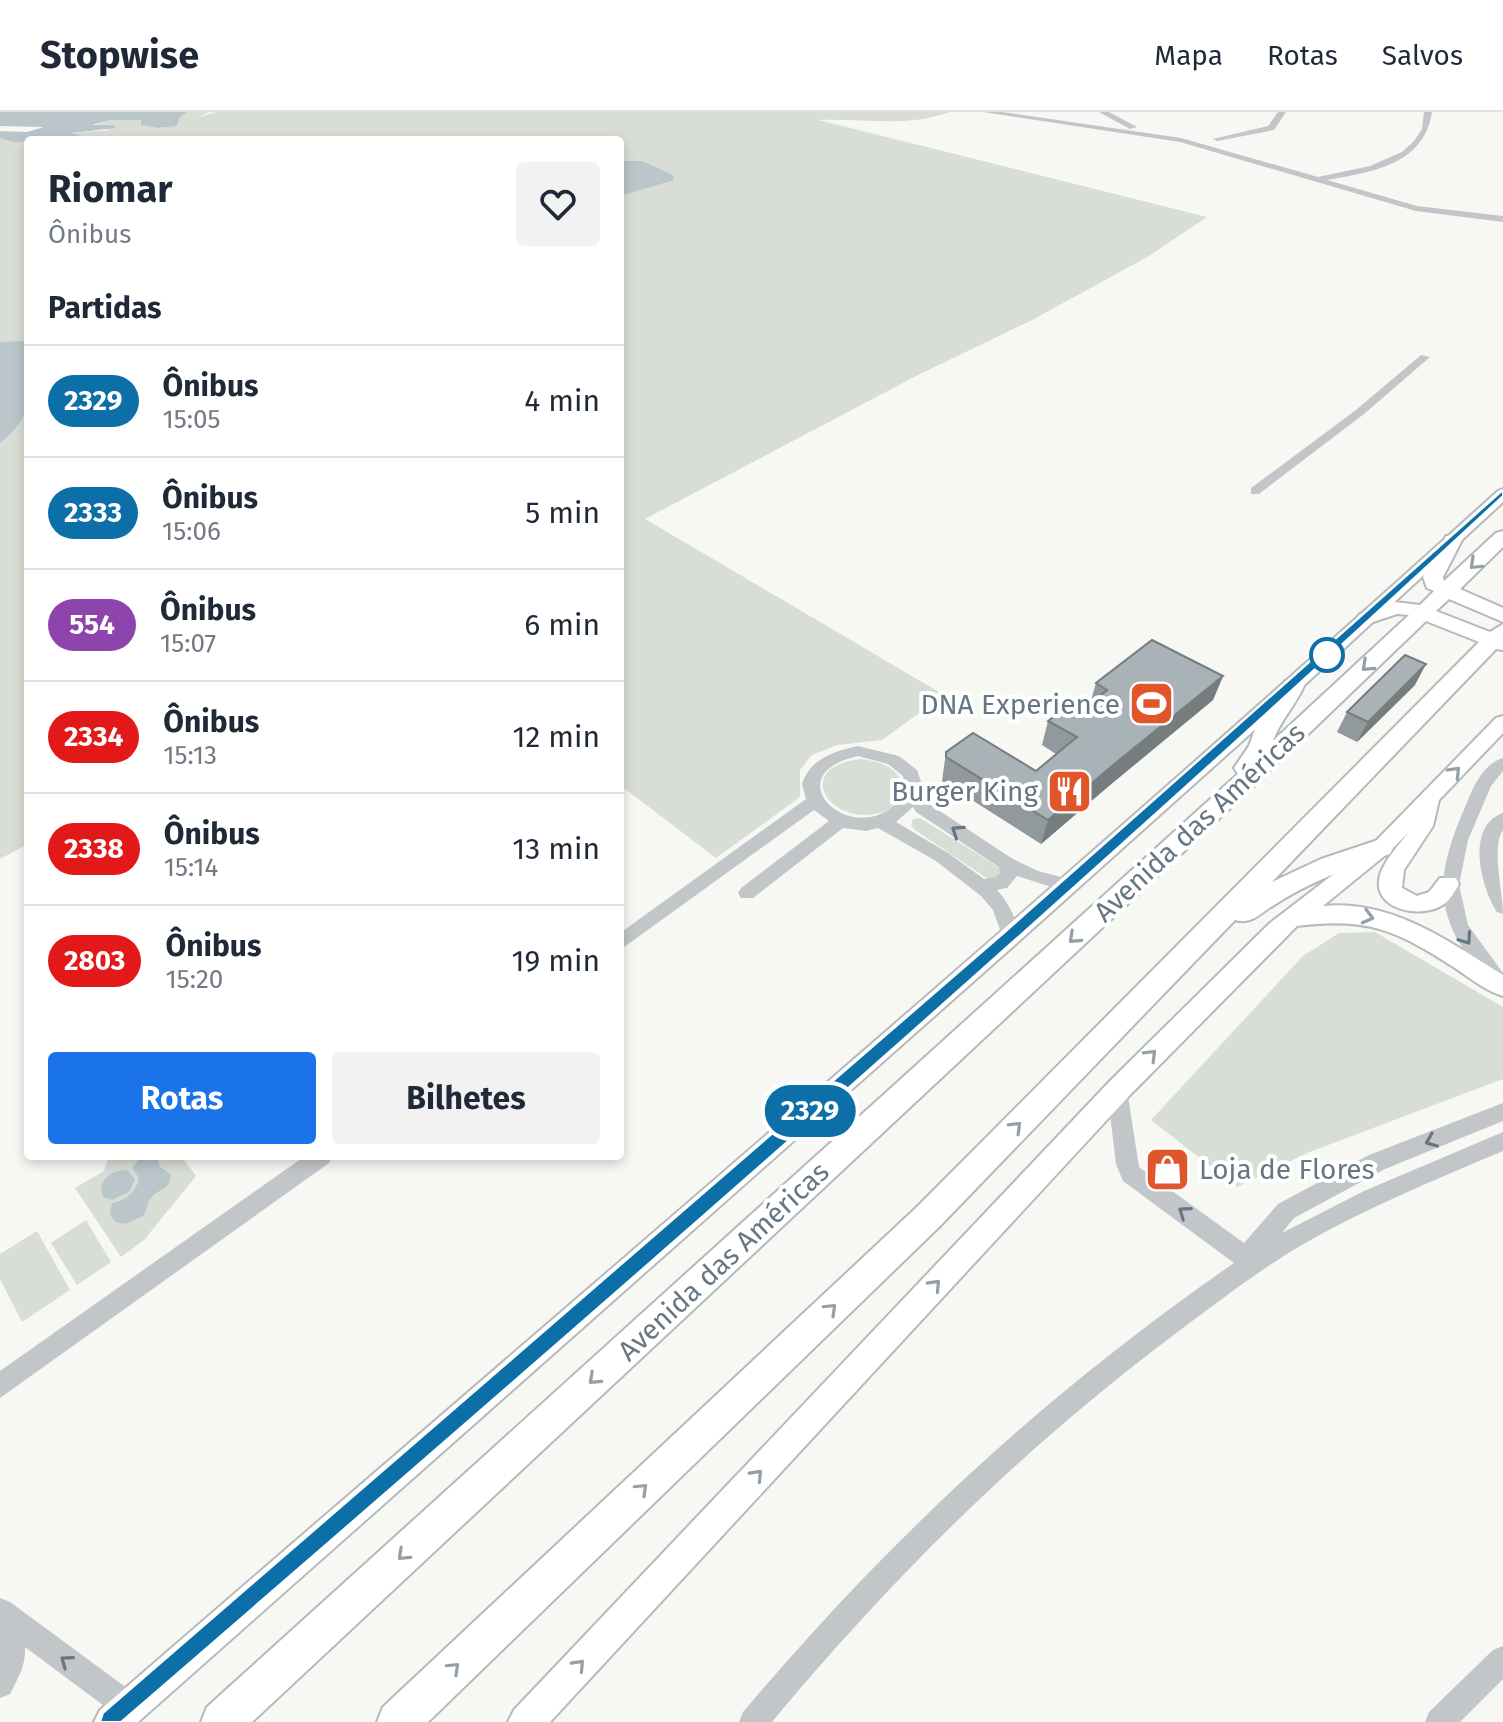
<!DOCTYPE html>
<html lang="pt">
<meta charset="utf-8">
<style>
body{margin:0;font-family:"Fira Sans",sans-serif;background:#f2f2f3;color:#1f2937;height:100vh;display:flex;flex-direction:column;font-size:30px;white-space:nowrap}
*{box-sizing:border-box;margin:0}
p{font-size:26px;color:#747a83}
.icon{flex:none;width:44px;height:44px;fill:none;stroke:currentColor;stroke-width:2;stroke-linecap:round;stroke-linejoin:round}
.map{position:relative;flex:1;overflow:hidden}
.sheet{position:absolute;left:24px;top:24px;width:600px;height:1024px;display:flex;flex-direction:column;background:#fff;border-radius:8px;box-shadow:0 4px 12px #0003}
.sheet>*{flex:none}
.badge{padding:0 16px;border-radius:26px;font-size:28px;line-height:52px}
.map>.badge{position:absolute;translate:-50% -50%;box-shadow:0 0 0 4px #fff}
h2{padding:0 24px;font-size:30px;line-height:72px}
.round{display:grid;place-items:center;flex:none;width:84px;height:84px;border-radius:8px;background:#f2f2f3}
.summary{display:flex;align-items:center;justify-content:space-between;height:136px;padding:0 24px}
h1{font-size:38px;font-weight:700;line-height:60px}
.cta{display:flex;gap:16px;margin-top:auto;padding:16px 24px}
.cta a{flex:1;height:92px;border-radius:8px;background:#1a73e8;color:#fff;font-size:32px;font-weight:700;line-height:92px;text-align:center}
.cta a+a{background:#f2f2f3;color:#1f2937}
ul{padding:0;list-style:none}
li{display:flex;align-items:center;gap:24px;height:112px;padding:0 24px;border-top:2px solid #e0e1e3}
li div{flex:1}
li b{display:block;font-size:30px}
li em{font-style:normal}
li .badge{min-width:88px;font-weight:700;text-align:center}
header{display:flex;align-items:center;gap:48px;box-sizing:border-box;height:112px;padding:0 40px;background:#fff;border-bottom:2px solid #e0e1e3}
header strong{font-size:38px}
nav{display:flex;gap:44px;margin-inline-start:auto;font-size:28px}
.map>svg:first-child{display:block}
</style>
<header>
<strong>Stopwise</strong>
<nav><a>Mapa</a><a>Rotas</a><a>Salvos</a></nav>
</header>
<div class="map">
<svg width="1503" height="1610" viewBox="0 0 1503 1610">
<rect width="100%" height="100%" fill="#f7f7f4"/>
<!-- green -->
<g fill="#d8ded5">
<path d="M187 0H209L196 6 216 0H213H950C905 16 864 6 818 8L1207 105 1149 144 1034 207 918 263 645 407 944 583 882 628 837 633 812 643 800 658V684L796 688 716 746 620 673V28H99L68 21 111 18 92 14 110 8H142V13L158 16 177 14 179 5Z"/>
<polygon points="0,26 12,30 28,29 28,732 0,747"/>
<path d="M860 647C880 649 899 655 904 677L895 695C837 726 785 656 860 647Z"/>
<polygon points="920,706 1000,756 1001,767 988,767 915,718 911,713 913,707"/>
<polygon points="1375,820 1503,895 1503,967 1307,1041 1237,1075 1151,1008 1303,844 1339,821"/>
<polygon points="109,1044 181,1044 196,1064 144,1128 121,1145 75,1076 104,1059"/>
<polygon points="86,1108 111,1150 77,1173 51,1131"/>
<polygon points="37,1119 70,1178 22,1210 0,1167 0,1142"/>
</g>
<!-- water -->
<g fill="#bac6ca">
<polygon points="0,0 187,0 180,5 177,14 158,16 141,13 141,8 110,8 92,13 114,13 116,16 70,21 99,28 12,30 0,26 0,19 27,20 44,15 0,14"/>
<polygon points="620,49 642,49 673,63 674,68 620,84"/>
<path d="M28 229C28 273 39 302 0 331V230Z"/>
<path d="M141 1044H158L159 1054 170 1062C171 1080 159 1075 151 1086 147 1090 147 1098 143 1104L126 1112 115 1110 110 1102 112 1091C126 1088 136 1081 139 1066L132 1056Z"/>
<path d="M127 1058 135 1067 129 1080 112 1088 103 1085 101 1076C104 1064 114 1058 127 1058Z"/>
</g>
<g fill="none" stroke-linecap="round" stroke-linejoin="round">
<defs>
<g id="major">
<path d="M1503 377V390L1299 578 1018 830 138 1610H94L100 1598C567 1193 1039 794 1498 379Z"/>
<path d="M1503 604V621L1439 688 1433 714 1404 758 1402 776 1417 784 1429 780 1440 766H1456L1459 772C1455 779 1451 787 1444 792 1422 808 1370 798 1380 763 1385 747 1399 733 1408 721L1388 741 1323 794C1391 787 1448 829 1503 863V884C1486 879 1470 866 1455 856 1396 818 1368 805 1297 814L1129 984 550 1610H508L514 1598 1111 968 1270 811 1374 731 1496 606Z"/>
</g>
<path id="highway" d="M1503 419V435L1460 477 1503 496V510L1449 487 1436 499 1490 520 1503 512V538L1496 537 1272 770 1321 747 1381 727 1390 730 1393 736 1390 742C1349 755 1309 770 1274 793 1260 801 1252 813 1235 808L940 1114 428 1610H377L383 1595 918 1094 1479 530 1426 509 1255 673 252 1610H201L207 1595 1238 662 1234 656 1249 634 1257 612 1274 591 1285 569H1301L1304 574C1295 594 1280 609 1273 629L1409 503 1397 502 1367 512 1357 506 1360 502 1395 490 1420 493 1434 479 1427 476 1423 465 1446 424H1460L1462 428 1443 465 1444 469 1496 421Z"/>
</defs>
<!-- major casing -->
<use href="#major" stroke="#b5babd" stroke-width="4"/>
<!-- highway casing -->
<use href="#highway" stroke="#b5b9bb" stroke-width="4"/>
<!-- minor -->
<g fill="#c2c6c9" fill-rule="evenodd">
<path d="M983 0H1002L1181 26 1318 65 1370 54 1402 40 1414 29 1422 17 1424 0H1432C1424 53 1372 60 1327 68L1417 94 1503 104V110L1416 99 1180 30Z"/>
<polygon points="1099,0 1109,0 1137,15 1130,17"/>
<polygon points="1278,0 1286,0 1274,18 1217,29 1213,27 1268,14"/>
<polygon points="1421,243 1430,245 1364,302 1259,382 1251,382 1251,376 1356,298"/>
<path d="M858 634 899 644 917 658 929 692 1013 747 1038 759 1073 768 1076 773 1073 778 1067 780 1017 764 1007 776 997 778C1008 790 1022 813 1016 829H1004L993 798 981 784 936 749 878 716 866 719 843 716 753 786H741L738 781 741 776 829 709 814 698 620 838V821L806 687 802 672C810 647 834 639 858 634ZM858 644 888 652 903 664C905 678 904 687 891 696 844 731 777 662 858 644ZM913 695 916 700 999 755 1000 761 996 765 984 767 948 741 896 710Z"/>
<path d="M1503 646V659L1491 674 1468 728 1459 773 1468 813 1503 861V882L1496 879C1436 811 1429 776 1466 693 1473 675 1483 652 1503 646Z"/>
<path d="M1503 701V718C1491 734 1503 780 1503 802L1497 800C1481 775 1465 714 1503 701Z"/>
<path d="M1117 969 1124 972 1127 978 1139 1055 1244 1131 1278 1092 1369 1043 1503 991V1009L1385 1057 1294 1106 1282 1121 1364 1079 1503 1020V1039C1435 1068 1365 1096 1300 1134 1253 1162 1210 1196 1167 1228 1019 1340 890 1468 772 1610H739L743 1600C892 1424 1045 1282 1234 1151L1123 1069 1116 1052 1107 978 1110 972Z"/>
<polygon points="305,1044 333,1044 329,1051 0,1286 0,1259"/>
<path d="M0 1486 10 1490 139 1585 143 1595 139 1605 129 1609 119 1605 25 1535C26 1554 18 1566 10 1582L0 1586Z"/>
<polygon points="1503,1534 1503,1567 1460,1610 1425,1610 1429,1600 1493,1538"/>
</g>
<!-- major -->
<use href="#major" fill="#fff" fill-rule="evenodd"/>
<!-- highway -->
<use href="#highway" fill="#fff" fill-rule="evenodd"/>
</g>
<!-- wall -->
<g fill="#91999d">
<polygon points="1223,564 1213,588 1110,673 1041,732 942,669 946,640 1036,659 1056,642 1042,633 1048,609 1081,599 1090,592 1096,571"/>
<polygon points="1415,573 1357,630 1337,620 1347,600"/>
</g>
<!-- shaded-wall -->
<g fill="#767d7f">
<polygon points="1426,552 1415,573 1357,630 1368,610"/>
<polygon points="1223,564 1213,588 1110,673 1041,732 1048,708 1118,649"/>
</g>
<!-- building -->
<g fill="#a9b2b6" stroke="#767d7f" stroke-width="2">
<polygon points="1152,528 1223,564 1118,649 1048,708 946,645 946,640 973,621 1036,659 1077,625 1048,609 1069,593 1081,599 1107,578 1096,571"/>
<polygon points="1405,543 1426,552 1368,610 1347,600"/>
</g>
<!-- one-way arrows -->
<defs><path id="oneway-chevron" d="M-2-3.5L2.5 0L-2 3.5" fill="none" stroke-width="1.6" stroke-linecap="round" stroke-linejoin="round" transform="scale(2)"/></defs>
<g stroke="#94a0a9">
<use href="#oneway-chevron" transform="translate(1475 452) rotate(136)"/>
<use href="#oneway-chevron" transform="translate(1367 554) rotate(137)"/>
<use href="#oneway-chevron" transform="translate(1455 660) rotate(-46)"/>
<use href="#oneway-chevron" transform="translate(1368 805) rotate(15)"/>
<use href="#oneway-chevron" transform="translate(1074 826) rotate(137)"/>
<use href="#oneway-chevron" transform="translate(1151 943) rotate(-45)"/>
<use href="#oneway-chevron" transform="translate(1016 1015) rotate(-45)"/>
<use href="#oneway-chevron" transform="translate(935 1173) rotate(-47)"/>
<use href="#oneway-chevron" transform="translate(831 1197) rotate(-44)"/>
<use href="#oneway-chevron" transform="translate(594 1267) rotate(137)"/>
<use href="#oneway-chevron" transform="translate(757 1363) rotate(-47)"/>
<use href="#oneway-chevron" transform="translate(642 1377) rotate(-44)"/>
<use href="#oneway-chevron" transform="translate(403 1443) rotate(137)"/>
<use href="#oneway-chevron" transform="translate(579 1553) rotate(-47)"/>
<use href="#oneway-chevron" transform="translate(454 1556) rotate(-44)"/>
</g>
<g stroke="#667784">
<use href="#oneway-chevron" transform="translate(957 719) rotate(-146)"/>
<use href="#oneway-chevron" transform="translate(1466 827) rotate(55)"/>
<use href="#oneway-chevron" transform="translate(1431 1029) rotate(158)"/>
<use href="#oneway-chevron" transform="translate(1184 1100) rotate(-145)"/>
<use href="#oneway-chevron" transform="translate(66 1549) rotate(-144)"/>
</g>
<!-- line -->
<path fill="#0d6fa8" stroke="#fff" stroke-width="2" d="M1503 378V384C1052 803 585 1209 121 1610H100L103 1601 1005 820Z"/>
<!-- icons -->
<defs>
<symbol id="stadium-square" viewBox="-11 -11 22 22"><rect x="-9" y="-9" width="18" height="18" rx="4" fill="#e0562a" stroke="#fff"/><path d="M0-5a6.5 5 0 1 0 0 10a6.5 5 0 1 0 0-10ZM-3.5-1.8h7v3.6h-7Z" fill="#fff"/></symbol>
<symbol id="restaurant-square" viewBox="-11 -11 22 22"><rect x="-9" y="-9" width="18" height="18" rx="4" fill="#e0562a" stroke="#fff"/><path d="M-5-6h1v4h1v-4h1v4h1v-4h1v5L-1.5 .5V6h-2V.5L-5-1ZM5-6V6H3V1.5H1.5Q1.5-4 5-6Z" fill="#fff"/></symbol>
<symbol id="shop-square" viewBox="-11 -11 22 22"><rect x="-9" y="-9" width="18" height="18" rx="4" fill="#e0562a" stroke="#fff"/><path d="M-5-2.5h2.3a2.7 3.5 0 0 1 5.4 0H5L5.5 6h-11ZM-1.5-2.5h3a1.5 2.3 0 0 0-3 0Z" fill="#fff"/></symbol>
</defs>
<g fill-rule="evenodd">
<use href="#stadium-square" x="1126" y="566" width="51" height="51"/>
<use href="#restaurant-square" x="1044" y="654" width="51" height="51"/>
<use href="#shop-square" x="1142" y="1032" width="51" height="51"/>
</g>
<!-- markers -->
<circle fill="#fff" stroke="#0d6fa8" stroke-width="4" cx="1327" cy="543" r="16"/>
<g text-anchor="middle" stroke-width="8" stroke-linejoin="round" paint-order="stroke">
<!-- poi labels -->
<g font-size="28" fill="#667784" stroke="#fff" text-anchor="end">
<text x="1120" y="602">DNA Experience</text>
<text x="1038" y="689">Burger King</text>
<text x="1199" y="1067" text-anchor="start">Loja de Flores</text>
</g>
<!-- street labels -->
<g font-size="28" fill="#667784" stroke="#fff">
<text transform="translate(1199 710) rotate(-43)" y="10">Avenida das Américas</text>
<text transform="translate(723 1149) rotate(-43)" y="10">Avenida das Américas</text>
</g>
</g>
</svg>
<b class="badge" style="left:810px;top:999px;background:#0d6fa8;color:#fff">2329</b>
<section class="sheet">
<div class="summary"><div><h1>Riomar</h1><p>Ônibus</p></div><a class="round"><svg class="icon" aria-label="heart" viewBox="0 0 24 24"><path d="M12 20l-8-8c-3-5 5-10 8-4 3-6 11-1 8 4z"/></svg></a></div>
<h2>Partidas</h2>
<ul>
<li><span class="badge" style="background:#0d6fa8;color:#fff">2329</span><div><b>Ônibus</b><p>15:05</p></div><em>4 min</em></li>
<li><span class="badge" style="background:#0d6fa8;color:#fff">2333</span><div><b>Ônibus</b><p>15:06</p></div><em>5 min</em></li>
<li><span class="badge" style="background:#8e44ad;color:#fff">554</span><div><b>Ônibus</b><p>15:07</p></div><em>6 min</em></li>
<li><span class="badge" style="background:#e31919;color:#fff">2334</span><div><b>Ônibus</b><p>15:13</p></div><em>12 min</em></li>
<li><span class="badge" style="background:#e31919;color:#fff">2338</span><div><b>Ônibus</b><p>15:14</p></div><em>13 min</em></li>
<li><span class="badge" style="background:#e31919;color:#fff">2803</span><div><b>Ônibus</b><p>15:20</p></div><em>19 min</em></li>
</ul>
<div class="cta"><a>Rotas</a><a>Bilhetes</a></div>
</section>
</div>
